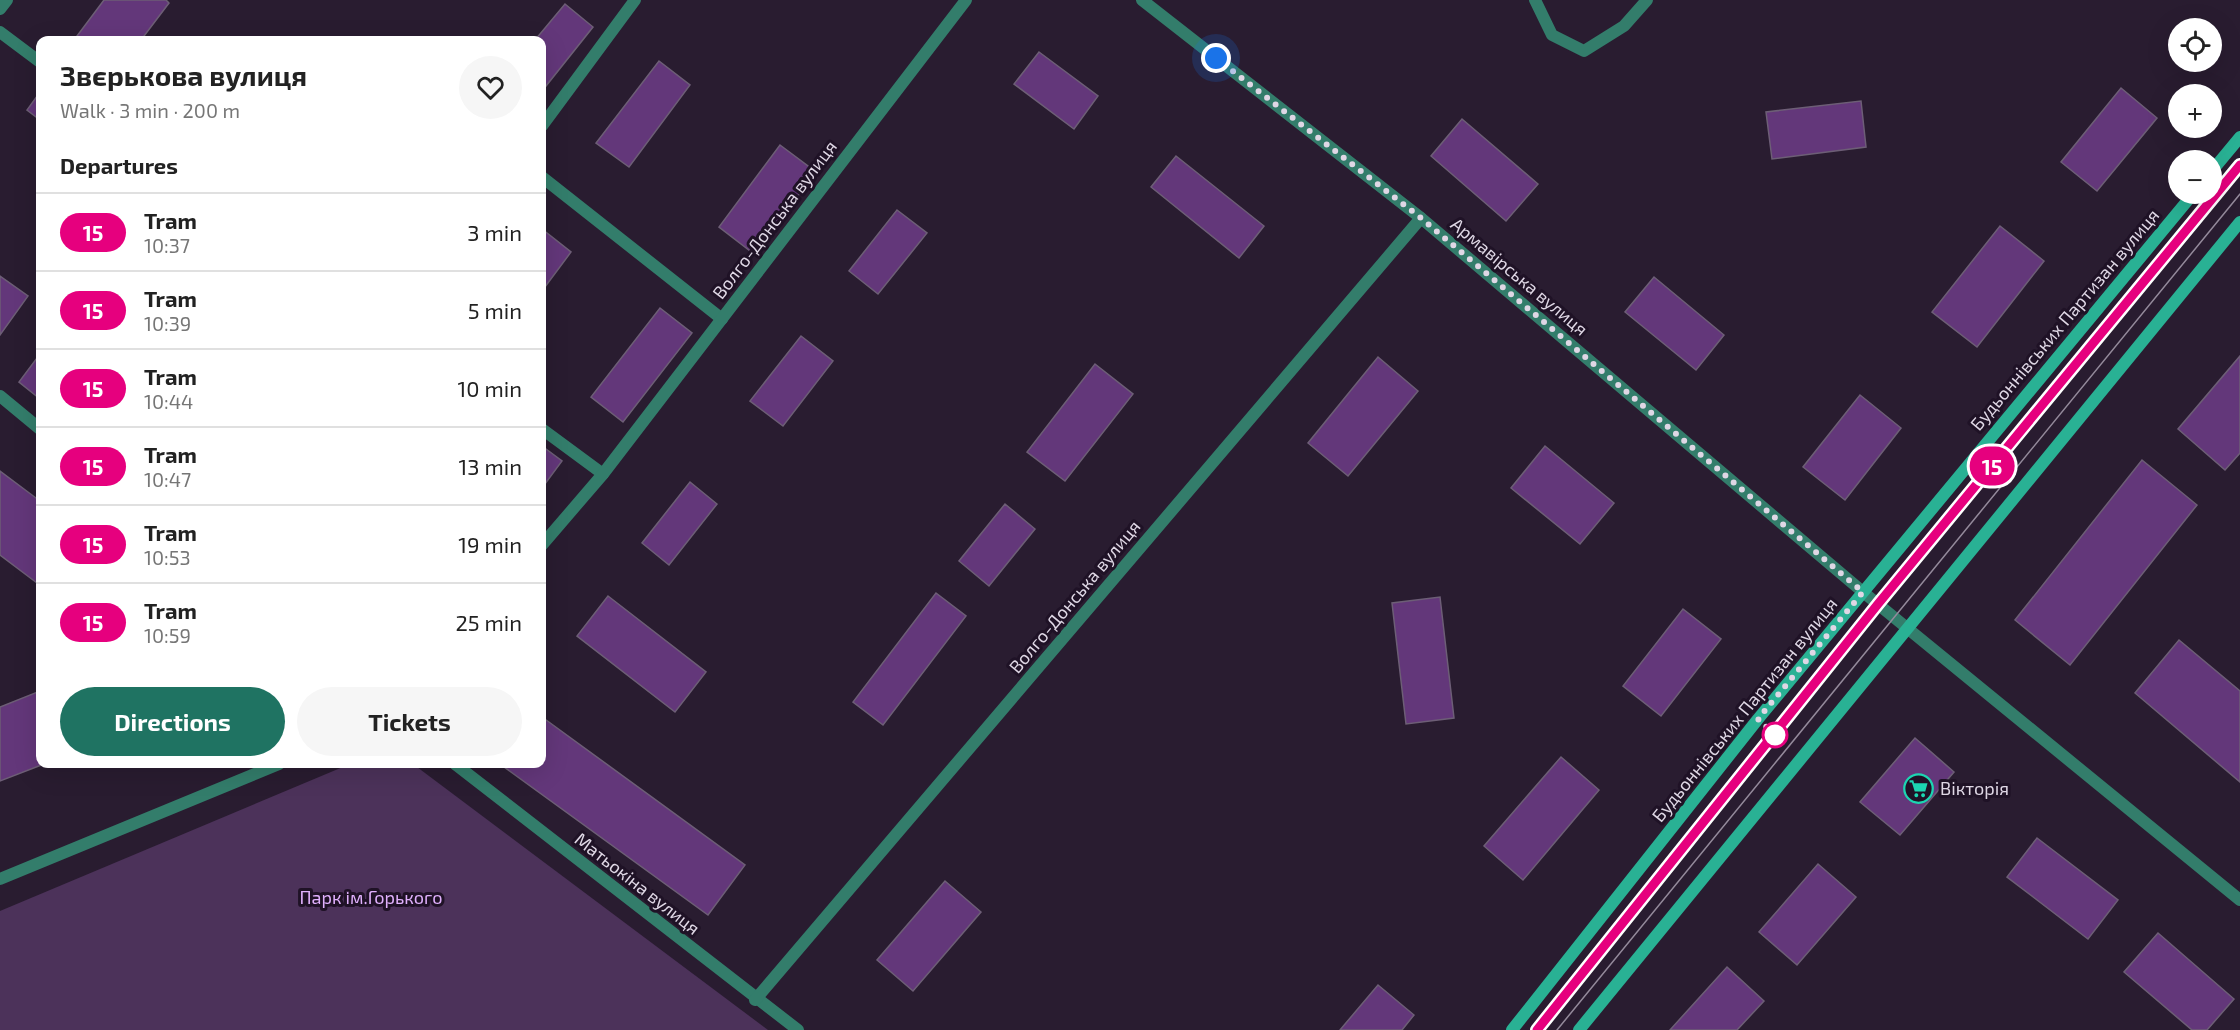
<!DOCTYPE html>
<meta charset="utf-8">
<style>
body{margin:0;font-family:"Exo 2",sans-serif;background:#f6f6f6;color:#222;height:100vh;display:flex;flex-direction:column;font-size:22px;white-space:nowrap}
*{box-sizing:border-box;margin:0}
p{font-size:20px;color:#767676}
.icon{flex:none;width:33px;height:33px;fill:none;stroke:currentColor;stroke-width:2;stroke-linecap:round;stroke-linejoin:round}
.map{position:relative;flex:1;overflow:hidden}
.panel{position:absolute;left:36px;top:36px;width:510px;height:732px;display:flex;flex-direction:column;background:#fff;border-radius:12px;box-shadow:0 6px 24px #0002}
.panel>*{flex:none}
.badge{padding:0 12px;border-radius:20px;font-size:21px;line-height:39px}
.tools{position:absolute;left:2168px;top:18px;display:grid;gap:12px}
.tools a{display:grid;place-items:center;width:54px;height:54px;border-radius:50%;background:#fff;box-shadow:0 6px 24px #0002;font-size:30px}
.you{position:absolute;width:30px;height:30px;margin:-15px;border:4px solid #fff;border-radius:50%;background:#1a73e8;box-shadow:0 0 0 9px #1a73e833}
.map>.badge{position:absolute;translate:-50% -50%;box-shadow:0 0 0 3px #fff}
h2{padding:0 24px;font-size:22px;line-height:54px}
.round{display:grid;place-items:center;flex:none;width:63px;height:63px;border-radius:32px;background:#f6f6f6}
.overview{display:flex;align-items:center;justify-content:space-between;height:102px;padding:0 24px}
h1{font-size:28px;font-weight:700;line-height:45px}
.cta{display:flex;gap:12px;margin-top:auto;padding:12px 24px}
.cta a{flex:1;height:69px;border-radius:36px;background:#1f7362;color:#fff;font-size:24px;font-weight:700;line-height:69px;text-align:center}
.cta a+a{background:#f6f6f6;color:#222}
ul{padding:0;list-style:none}
li{display:flex;align-items:center;gap:18px;height:78px;padding:0 24px;border-top:2px solid #e0e0e0}
li div{flex:1}
li b{display:block;font-size:22px}
li em{font-style:normal}
li .badge{min-width:66px;font-weight:700;text-align:center}
.map>svg:first-child{display:block}
</style>
<div class="map">
<svg width="2240" height="1030" viewBox="0 0 2240 1030">
<rect width="100%" height="100%" fill="#291c30"/>
<!-- green -->
<polygon fill="#4c325a" points="350,764 413,764 768,1030 0,1030 0,911"/>
<!-- building -->
<g fill="#63377a" stroke="#6d5e76" stroke-width="1.5">
<polygon points="104,0 166,0 169,3 141,40 74,40"/>
<polygon points="565,4 593,27 542,91 542,40 535,40"/>
<polygon points="1039,52 1098,96 1074,129 1014,84"/>
<polygon points="659,61 690,85 629,167 596,143"/>
<polygon points="2121,88 2157,118 2097,191 2061,162"/>
<polygon points="40,92 40,120 27,110"/>
<polygon points="1861,101 1866,147 1772,159 1766,112"/>
<polygon points="1462,119 1538,184 1506,221 1431,156"/>
<polygon points="780,145 816,172 754,254 719,227"/>
<polygon points="1176,156 1264,226 1239,258 1151,187"/>
<polygon points="897,210 927,233 878,294 849,271"/>
<polygon points="2000,226 2044,261 1977,347 1932,312"/>
<polygon points="542,229 571,252 542,291"/>
<polygon points="0,276 28,296 0,335"/>
<polygon points="1654,277 1724,335 1696,370 1625,312"/>
<polygon points="660,308 692,333 623,422 591,397"/>
<polygon points="801,336 833,361 783,426 750,401"/>
<polygon points="40,354 40,399 19,382"/>
<polygon points="2240,356 2240,453 2225,470 2178,429"/>
<polygon points="1378,357 1418,391 1348,476 1308,443"/>
<polygon points="1095,364 1133,394 1065,481 1027,452"/>
<polygon points="1860,395 1901,428 1845,500 1803,467"/>
<polygon points="542,446 562,461 542,488"/>
<polygon points="1545,446 1614,503 1580,544 1511,488"/>
<polygon points="2142,460 2197,505 2070,665 2015,620"/>
<polygon points="0,471 40,501 40,578 37,583 0,555"/>
<polygon points="690,482 717,504 669,565 642,543"/>
<polygon points="1005,504 1035,529 989,586 959,561"/>
<polygon points="936,593 966,616 883,725 853,702"/>
<polygon points="608,596 706,672 675,712 577,636"/>
<polygon points="1440,597 1454,718 1406,724 1392,603"/>
<polygon points="1683,609 1721,639 1661,716 1623,686"/>
<polygon points="2179,640 2240,691 2240,782 2135,693"/>
<polygon points="40,691 40,764 44,764 0,781 0,707"/>
<polygon points="542,717 745,865 708,915 500,764 542,764"/>
<polygon points="1915,738 1954,772 1900,835 1860,802"/>
<polygon points="1561,757 1599,790 1523,880 1484,846"/>
<polygon points="2037,838 2118,900 2088,939 2007,877"/>
<polygon points="1818,864 1856,897 1797,965 1759,932"/>
<polygon points="945,881 981,912 913,991 877,960"/>
<polygon points="2158,933 2234,999 2207,1030 2192,1030 2124,972"/>
<polygon points="1727,967 1764,1001 1737,1030 1670,1030"/>
<polygon points="1378,985 1414,1015 1402,1030 1340,1030"/>
</g>
<g fill="none" stroke-linecap="round" stroke-linejoin="round">
<!-- service -->
<g stroke="#337d6b" stroke-width="12">
<polyline points="1535,0 1552,35 1584,51 1624,26 1647,0"/>
<polyline points="0,32 40,62"/>
<polyline points="542,126 635,0"/>
<polyline points="542,177 722,319"/>
<polyline points="542,429 603,474"/>
</g>
<!-- minor -->
<g stroke="#337d6b" stroke-width="12">
<polyline points="0,9 7,0"/>
<polyline points="0,396 40,429"/>
<polyline points="542,545 603,474 966,0"/>
<polyline points="455,764 798,1030"/>
<polyline points="0,879 279,764"/>
<polyline points="755,1000 1421,218"/>
</g>
<!-- tertiary -->
<polyline stroke="#337d6b" stroke-width="12" points="1142,0 1421,218 1863,592 2240,900"/>
<!-- secondary -->
<g stroke="#29b194" stroke-width="12">
<polyline points="2211,172 2240,137"/>
<polyline points="1512,1030 1758,719 2193,194"/>
<polyline points="1579,1030 2240,222"/>
</g>
<!-- tram -->
<g stroke="#948a9b" stroke-width="1.5">
<polyline points="1537,1030 1878,604 2240,165"/>
<polyline points="1557,1030 2240,194"/>
</g>
</g>
<g fill="none" stroke-linecap="round" stroke-linejoin="round">
<defs>
<polyline id="line" points="1537,1030 1878,604 2240,165"/>
</defs>
<!-- line casing -->
<use href="#line" stroke="#fff" stroke-width="14"/>
<!-- line -->
<use href="#line" stroke="#e6007e" stroke-width="9"/>
<!-- walk -->
<polyline stroke="#dfd7e5" stroke-width="6" stroke-dasharray="0 10.8" points="1216,58 1421,218 1863,592 1758,719 1775,735"/>
</g>
<!-- icons -->
<defs>
<symbol id="supermarket-ring" viewBox="-11 -11 22 22"><circle r="9.5" fill="#1f1226" stroke="#1cd5b1" stroke-width="1.5"/><path d="M-6-5.5h2.5l.6 2H6L4.5 2H-2.5L-4.4-4H-6ZM-1.5 3.2a1.3 1.3 0 1 0 .1 0ZM3 3.2a1.3 1.3 0 1 0 .1 0Z" fill="#1cd5b1"/></symbol>
</defs>
<g fill-rule="evenodd">
<use href="#supermarket-ring" x="1902" y="772" width="33" height="33"/>
</g>
<!-- markers -->
<circle fill="#fff" stroke="#e6007e" stroke-width="3" cx="1775" cy="735" r="12"/>
<g text-anchor="middle" stroke-width="6" stroke-linejoin="round" paint-order="stroke">
<!-- street labels -->
<g font-size="18" fill="#dfd7e5" stroke="#1f1226">
<text transform="translate(775 220) rotate(-53)" y="6">Волго-Донська вулиця</text>
<text transform="translate(1519 277) rotate(40)" y="6">Армавірська вулиця</text>
<text transform="translate(2065 320) rotate(-50)" y="6">Будьоннівських Партизан вулиця</text>
<text transform="translate(1075 597) rotate(-50)" y="6">Волго-Донська вулиця</text>
<text transform="translate(1745 710) rotate(-51)" y="6">Будьоннівських Партизан вулиця</text>
<text transform="translate(637 884) rotate(38)" y="6">Матьокіна вулиця</text>
</g>
<!-- poi labels -->
<g font-size="18" fill="#dfd7e5" stroke="#1f1226" text-anchor="start">
<text x="1940" y="795">Вікторія</text>
</g>
<!-- park labels -->
<g font-size="18" fill="#e0b0fd" stroke="#1f1226">
<text x="371" y="904">Парк iм.Горького</text>
</g>
</g>
</svg>
<div class="tools">
<a><svg class="icon" aria-label="locate" viewBox="0 0 24 24"><circle cx="12" cy="12" r="6"/><path d="M12 2v4M12 18v4M2 12h4M18 12h4"/></svg></a>
<a>+</a>
<a>−</a>
</div>
<div class="you" style="left:1216px;top:58px"></div>
<b class="badge" style="left:1992px;top:466px;background:#e6007e;color:#fff">15</b>
<section class="panel">
<div class="overview"><div><h1>Звєрькова вулиця</h1><p>Walk · 3 min · 200 m</p></div><a class="round"><svg class="icon" aria-label="heart" viewBox="0 0 24 24"><path d="M12 20l-8-8c-3-5 5-10 8-4 3-6 11-1 8 4z"/></svg></a></div>
<h2>Departures</h2>
<ul>
<li><span class="badge" style="background:#e6007e;color:#fff">15</span><div><b>Tram</b><p>10:37</p></div><em>3 min</em></li>
<li><span class="badge" style="background:#e6007e;color:#fff">15</span><div><b>Tram</b><p>10:39</p></div><em>5 min</em></li>
<li><span class="badge" style="background:#e6007e;color:#fff">15</span><div><b>Tram</b><p>10:44</p></div><em>10 min</em></li>
<li><span class="badge" style="background:#e6007e;color:#fff">15</span><div><b>Tram</b><p>10:47</p></div><em>13 min</em></li>
<li><span class="badge" style="background:#e6007e;color:#fff">15</span><div><b>Tram</b><p>10:53</p></div><em>19 min</em></li>
<li><span class="badge" style="background:#e6007e;color:#fff">15</span><div><b>Tram</b><p>10:59</p></div><em>25 min</em></li>
</ul>
<div class="cta"><a>Directions</a><a>Tickets</a></div>
</section>
</div>
